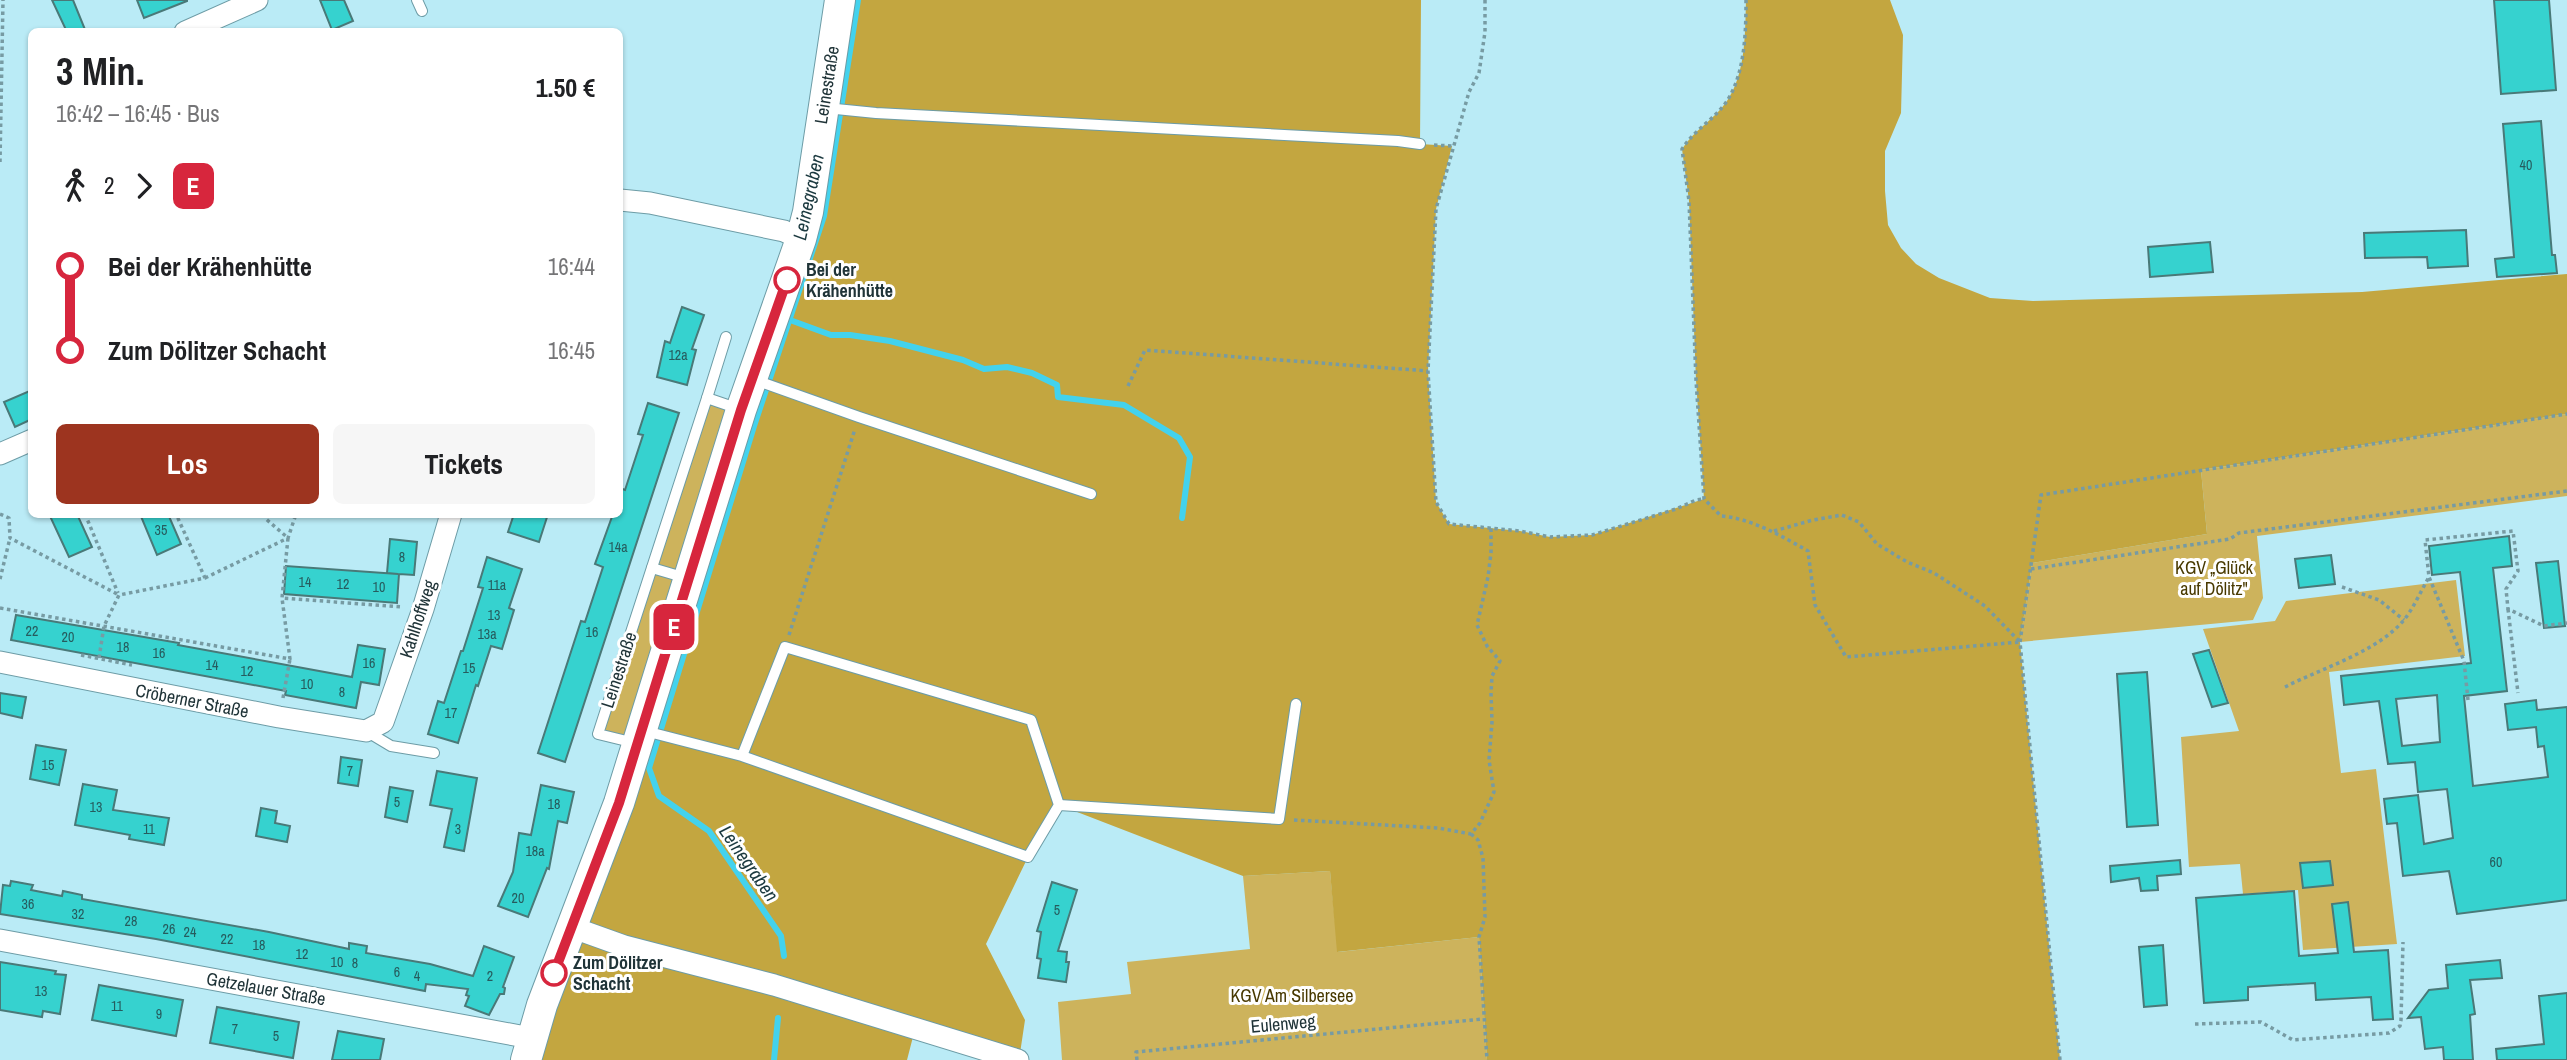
<!DOCTYPE html>
<html lang="de">
<meta charset="utf-8">
<style>
body{margin:0;font-family:"Archivo Narrow",sans-serif;background:#f6f6f6;color:#202124;height:100vh;display:flex;flex-direction:column;font-size:26px;white-space:nowrap}
*{box-sizing:border-box;margin:0}
p{font-size:23px;color:#757577}
.icon{flex:none;width:38px;height:38px;fill:none;stroke:currentColor;stroke-width:2;stroke-linecap:round;stroke-linejoin:round}
.map{position:relative;flex:1;overflow:hidden}
.sheet{position:absolute;left:28px;top:28px;width:595px;height:490px;display:flex;flex-direction:column;background:#fff;border-radius:10px;box-shadow:0 2px 5px #0004}
.sheet>*{flex:none}
.badge{padding:0 14px;border-radius:10px;font-size:24px;line-height:46px}
.map>.badge{position:absolute;translate:-50% -50%;box-shadow:0 0 0 4px #fff}
.legs{display:flex;align-items:center;gap:10px;height:77px;padding:0 28px;font-size:23px}
.legs p{margin-inline-start:auto}
.overview{display:flex;align-items:center;justify-content:space-between;height:119px;padding:0 28px}
h1{font-size:38px;font-weight:700;line-height:52px}
.button{display:flex;gap:14px;margin-top:auto;padding:14px 28px}
.button a{flex:1;height:80px;border-radius:10px;background:#9d341f;color:#fff;font-size:28px;font-weight:700;line-height:80px;text-align:center}
.button a+a{background:#f6f6f6;color:#202124}
ul{padding:0 28px;list-style:none}
li{display:flex;align-items:center;gap:24px;height:84px;font-size:26px}
li i{display:grid;place-items:center;width:10px;height:100%;margin:0 9px;background:currentColor}
li i::after{content:'';width:18px;height:18px;margin:-9px;border:5px solid;border-radius:50%;background:#fff}
li p{margin-inline-start:auto}
li:first-child i{background:linear-gradient(#0000 50%,currentColor 0)}
li:last-child i{background:linear-gradient(currentColor 50%,#0000 0)}
.map>svg:first-child{display:block}
</style>
<div class="map">
<svg width="2567" height="1060" viewBox="0 0 2567 1060">
<rect width="100%" height="100%" fill="#baebf6"/>
<!-- green -->
<g fill="#cdb35c">
<polygon points="707,398 741,410 638,744 598,734"/>
<polygon points="2567,414 2567,496 2257,536 2263,598 2253,620 2020,642 2032,563 2207,534 2201,470"/>
<polygon points="2456,580 2465,656 2329,672 2341,773 2376,769 2397,944 2303,950 2298,890 2243,894 2240,864 2189,867 2181,737 2239,731 2203,629 2275,621 2286,601"/>
<polygon points="1330,871 1338,952 1479,937 1487,1060 1062,1060 1058,1002 1131,994 1127,962 1250,949 1243,876"/>
</g>
<!-- forest -->
<path fill="#c3a640" d="M840 0H1421L1420 144 1452 146 1436 209 1428 371 1436 502 1449 524 1520 531 1550 537 1592 535 1704 499 1696 380 1689 201 1682 149C1695 129 1714 120 1727 101 1746 73 1745 33 1746 0H1890L1903 35 1901 113 1885 151V191L1888 225 1901 248 1916 264 1939 278 1990 298 2033 301 2362 292 2567 274V414L2201 470 2207 534 2032 563 2020 642 2060 1060H1487L1479 937 1337 952 1330 871 1243 876 1059 805 1028 857 986 944 1025 1020 1019 1060 915 1029 907 1060H526L801 239Z"/>
<g fill="none" stroke-linecap="round" stroke-linejoin="round">
<!-- stream -->
<g stroke="#43d2ed" stroke-width="6">
<polyline points="790,320 831,335 850,335 890,341 963,360 984,369 1007,367 1032,373 1057,385 1058,397 1124,405 1179,438 1190,457 1182,518"/>
<polyline points="784,956 781,936 709,831 659,796 649,768 754,426 824,216 858,0"/>
<polyline points="774,1060 778,1018"/>
</g>
</g>
<!-- building -->
<g fill="#36d2cf" stroke="#497978" stroke-width="2" fill-rule="evenodd">
<polygon points="52,0 73,0 86,32 67,32"/>
<polygon points="137,0 187,0 187,1 144,18"/>
<polygon points="320,0 344,0 353,21 332,30"/>
<polygon points="2494,0 2549,0 2556,90 2501,94"/>
<polygon points="2541,121 2552,255 2555,255 2557,273 2497,277 2495,259 2514,257 2503,124"/>
<polygon points="2466,230 2468,266 2428,268 2427,257 2365,258 2364,233"/>
<polygon points="2210,242 2213,272 2150,277 2148,247"/>
<polygon points="682,307 704,315 692,349 696,350 687,385 657,377 665,341 670,343"/>
<polygon points="32,390 32,419 15,427 4,402"/>
<polygon points="648,403 679,413 565,762 538,753 581,621 585,622 603,567 595,564 613,514 620,514 620,488 625,490 643,435 638,434"/>
<polygon points="49,514 77,514 92,547 69,557"/>
<polygon points="140,514 168,514 181,544 157,555"/>
<polygon points="514,514 548,514 539,542 508,532"/>
<path d="M2509 536 2512 566 2493 568 2507 691 2464 696 2473 786 2548 777 2544 746 2538 747 2536 727 2508 730 2505 704 2536 700 2537 710 2567 707V900L2457 914 2449 871 2403 876 2397 823 2387 824 2384 799 2418 795 2424 844 2453 838 2447 789 2418 792 2415 762 2388 764 2379 701 2344 705 2341 676 2471 663 2460 572 2432 575 2429 546ZM2437 695 2440 742 2402 746 2396 699Z"/>
<polygon points="390,539 417,542 414,575 399,574 397,603 284,594 286,566 398,574 387,573"/>
<polygon points="2331,555 2335,584 2299,588 2295,559"/>
<polygon points="487,557 522,569 509,608 514,610 502,649 491,646 478,686 476,685 458,743 428,734 438,701 444,703 461,651 463,651 483,588 478,587"/>
<polygon points="2558,561 2565,626 2544,628 2536,563"/>
<polygon points="16,615 179,643 178,645 352,677 358,645 385,649 379,685 361,682 356,708 285,695 286,691 11,640"/>
<polygon points="2209,650 2228,703 2212,707 2193,654"/>
<polygon points="2147,672 2158,825 2127,827 2117,674"/>
<polygon points="0,693 26,697 22,718 0,713"/>
<polygon points="36,745 66,750 59,785 30,779"/>
<polygon points="341,757 362,760 358,786 338,783"/>
<polygon points="437,771 477,778 464,851 444,847 452,809 430,805"/>
<polygon points="83,784 117,790 113,810 169,818 164,845 129,839 130,835 75,825"/>
<polygon points="541,785 574,792 567,823 558,821 549,869 547,868 528,917 498,906 513,872 519,833 531,835"/>
<polygon points="390,787 413,791 407,822 385,817"/>
<polygon points="261,808 277,811 275,823 290,826 287,842 256,836"/>
<polygon points="2180,860 2181,874 2157,876 2158,890 2141,891 2139,878 2111,882 2110,866"/>
<polygon points="2330,861 2333,885 2303,888 2300,863"/>
<polygon points="11,881 33,885 31,890 62,896 63,891 82,895 82,899 269,932 349,949 349,943 367,946 366,953 430,964 473,976 484,946 514,957 503,987 505,988 504,994 500,994 489,1015 465,1006 469,996 466,995 468,989 426,984 425,991 156,939 0,914 3,885 10,886"/>
<polygon points="1052,882 1077,890 1058,951 1067,952 1066,962 1069,962 1066,982 1038,978 1041,959 1037,958 1041,932 1037,931"/>
<polygon points="2294,891 2299,956 2338,953 2332,904 2348,902 2354,952 2388,950 2393,1019 2373,1020 2371,997 2316,1000 2315,983 2248,987 2248,1000 2204,1003 2196,898"/>
<polygon points="2163,945 2167,1005 2144,1007 2139,947"/>
<polygon points="2500,960 2502,978 2470,980 2475,1014 2470,1015 2473,1060 2444,1060 2443,1047 2425,1049 2421,1017 2408,1018 2429,990 2448,988 2446,965"/>
<polygon points="0,962 56,971 55,974 66,975 60,1014 43,1011 42,1017 0,1010"/>
<polygon points="99,985 183,1000 176,1036 92,1020"/>
<polygon points="2567,993 2567,1060 2497,1060 2496,1049 2544,1044 2539,996"/>
<polygon points="217,1007 299,1022 293,1058 210,1043"/>
<polygon points="338,1031 384,1039 380,1060 332,1060"/>
</g>
<g fill="none" stroke-linecap="round" stroke-linejoin="round">
<defs>
<g id="lane">
<polyline points="417,0 422,11"/>
<polyline points="826,108 876,113 1398,141 1420,144"/>
<polyline points="755,380 859,417 1091,494"/>
<polyline points="707,398 726,337"/>
<polyline points="652,568 686,578"/>
<polyline points="366,731 391,746 434,753"/>
<polyline points="645,731 742,756 1028,857 1059,805 1031,720 785,647 742,756"/>
<polyline points="635,743 598,734 707,398 739,409"/>
<polyline points="1059,805 1279,819 1296,704"/>
</g>
<g id="street">
<polyline points="185,32 257,0"/>
<polyline points="620,200 650,203 784,231 801,239"/>
<polyline points="0,454 32,440"/>
<polyline points="0,662 279,717 366,731 383,722 423,609 451,514"/>
<polyline points="571,927 624,946 774,985 1018,1060"/>
<polyline points="0,940 531,1038"/>
</g>
<polyline id="secondary" points="526,1060 542,1005 619,803 741,410 801,239 808,212 840,0"/>
</defs>
<!-- lane casing -->
<use href="#lane" stroke="#6d9ca6" stroke-width="12"/>
<!-- street casing -->
<use href="#street" stroke="#6d9ca6" stroke-width="23"/>
<!-- secondary casing -->
<use href="#secondary" stroke="#6d9ca6" stroke-width="32"/>
<!-- path -->
<g stroke="#779ba3" stroke-width="3.5" stroke-dasharray="3.5 3.5" stroke-linecap="butt">
<polyline points="1485,0 1485,32 1479,73 1469,92 1436,209 1428,371 1436,502 1449,524 1520,531 1550,537 1592,535 1676,509 1696,500 1704,499"/>
<path d="M1746 0C1746 32 1745 73 1727 101 1714 120 1695 129 1682 149L1689 201 1696 380 1704 499 1721 516C1750 518 1782 536 1808 551L1815 605 1846 657 2020 642"/>
<polyline points="1434,145 1452,146"/>
<polyline points="0,162 3,0"/>
<polyline points="1128,386 1145,350 1428,371"/>
<polyline points="0,514 9,518 10,538 119,595"/>
<polyline points="85,514 118,593"/>
<polyline points="263,514 266,519 288,538 282,598 402,607"/>
<polyline points="1774,531 1813,520 1842,515 1859,522 1877,544 1907,562 1934,573 1985,606 2020,642"/>
<polyline points="2031,569 2230,539 2239,533 2567,491"/>
<polyline points="205,578 288,538 296,514"/>
<polyline points="0,579 10,538"/>
<polyline points="2342,587 2379,600 2404,620"/>
<polyline points="0,608 290,659 282,598"/>
<polyline points="2508,609 2518,693"/>
<polyline points="789,635 855,429"/>
<polyline points="81,655 132,665"/>
<polyline points="99,658 104,626 119,595 205,578 176,514"/>
<path d="M2285 687C2322 668 2377 652 2404 620 2414 607 2421 591 2429 577"/>
<polyline points="283,698 290,659"/>
<polyline points="2468,700 2464,661 2429,577 2425,540 2513,531 2518,571 2506,589 2508,609 2544,626 2567,623"/>
<polyline points="1294,820 1438,828 1471,834 1480,823 1494,792 1489,760 1492,722 1491,693 1492,676 1500,661 1487,646 1477,625 1488,577 1491,553 1491,528"/>
<polyline points="1471,834 1478,840 1483,858 1485,917 1479,937 1487,1060"/>
<polyline points="2195,1024 2261,1022 2293,1040 2389,1033 2400,1026 2401,1020 2403,942"/>
<polyline points="1137,1060 1136,1052 1483,1019"/>
<polyline points="2060,1060 2020,642 2041,495 2567,414"/>
</g>
<!-- lane -->
<use href="#lane" stroke="#fff" stroke-width="10"/>
<!-- street -->
<use href="#street" stroke="#fff" stroke-width="21"/>
<!-- secondary -->
<use href="#secondary" stroke="#fff" stroke-width="30"/>
</g>
<g fill="none" stroke-linecap="round" stroke-linejoin="round">
<defs>
<polyline id="line-1" points="554,973 619,803 741,410 787,280"/>
</defs>
<!-- line-1 casing -->
<use href="#line-1" stroke="#fff" stroke-width="16"/>
<!-- line-1 -->
<use href="#line-1" stroke="#d7263d" stroke-width="10"/>
</g>
<!-- markers -->
<g fill="#fff" stroke="#d7263d" stroke-width="3.5">
<circle cx="787" cy="280" r="12"/>
<circle cx="554" cy="973" r="12"/>
</g>
<g text-anchor="middle" stroke-width="6" stroke-linejoin="round" paint-order="stroke">
<!-- number labels -->
<g font-size="14" fill="#265c5e">
<text x="2526" y="170">40</text>
<text x="678" y="360">12a</text>
<text x="161" y="535">35</text>
<text x="618" y="552">14a</text>
<text x="402" y="562">8</text>
<text x="305" y="587">14</text>
<text x="343" y="589">12</text>
<text x="497" y="590">11a</text>
<text x="379" y="592">10</text>
<text x="494" y="620">13</text>
<text x="32" y="636">22</text>
<text x="592" y="637">16</text>
<text x="487" y="639">13a</text>
<text x="68" y="642">20</text>
<text x="123" y="652">18</text>
<text x="159" y="658">16</text>
<text x="369" y="668">16</text>
<text x="212" y="670">14</text>
<text x="469" y="673">15</text>
<text x="247" y="676">12</text>
<text x="307" y="689">10</text>
<text x="342" y="697">8</text>
<text x="451" y="718">17</text>
<text x="48" y="770">15</text>
<text x="350" y="776">7</text>
<text x="397" y="807">5</text>
<text x="554" y="809">18</text>
<text x="96" y="812">13</text>
<text x="149" y="834">11</text>
<text x="458" y="834">3</text>
<text x="535" y="856">18a</text>
<text x="2496" y="867">60</text>
<text x="518" y="903">20</text>
<text x="28" y="909">36</text>
<text x="1057" y="915">5</text>
<text x="78" y="919">32</text>
<text x="131" y="926">28</text>
<text x="169" y="934">26</text>
<text x="190" y="937">24</text>
<text x="227" y="944">22</text>
<text x="259" y="950">18</text>
<text x="302" y="959">12</text>
<text x="337" y="967">10</text>
<text x="355" y="968">8</text>
<text x="397" y="977">6</text>
<text x="417" y="981">4</text>
<text x="490" y="981">2</text>
<text x="41" y="996">13</text>
<text x="117" y="1011">11</text>
<text x="159" y="1019">9</text>
<text x="235" y="1034">7</text>
<text x="276" y="1041">5</text>
</g>
<!-- street labels -->
<g font-size="18" fill="#203438" stroke="#fff">
<text transform="translate(827 85) rotate(-81)" y="6">Leinestraße</text>
<text transform="translate(418 619) rotate(-72)" y="6">Kahlhoffweg</text>
<text transform="translate(619 670) rotate(-72)" y="6">Leinestraße</text>
<text transform="translate(192 701) rotate(11)" y="6">Cröberner Straße</text>
<text transform="translate(266 989) rotate(10)" y="6">Getzelauer Straße</text>
<text transform="translate(1283 1024) rotate(-5)" y="6">Eulenweg</text>
</g>
<!-- stop labels -->
<g font-size="18" font-weight="bold" fill="#203438" stroke="#fff" text-anchor="start">
<text x="806" y="276">Bei der<tspan x="806" dy="21">Krähenhütte</tspan></text>
<text x="573" y="969">Zum Dölitzer<tspan x="573" dy="21">Schacht</tspan></text>
</g>
<!-- park labels -->
<g font-size="18" fill="#483900" stroke="#fff">
<text x="2214" y="574">KGV „Glück<tspan x="2214" dy="21">auf Dölitz"</tspan></text>
<text x="1292" y="1002">KGV Am Silbersee</text>
</g>
<!-- water labels -->
<g font-size="19" font-style="italic" fill="#1b393f" stroke="#fff">
<text transform="translate(808 197) rotate(-78)" y="7">Leinegraben</text>
<text transform="translate(749 863) rotate(55)" y="7">Leinegraben</text>
</g>
</g>
</svg>
<b class="badge" style="left:674px;top:627px;background:#d7263d;color:#fff">E</b>
<section class="sheet">
<div class="overview"><div><h1>3 Min.</h1><p>16:42 – 16:45 · Bus</p></div><b>1.50 €</b></div>
<div class="legs"><svg class="icon" aria-label="walk" viewBox="0 0 24 24"><circle cx="13" cy="4" r="2"/><path d="M13 8l-2 6 4 7M11 14l-3 7M7 12l3-4h3l4 4"/></svg>2<svg class="icon" aria-label="forward" viewBox="0 0 24 24"><path d="M9 5l7 7-7 7"/></svg><b class="badge" style="background:#d7263d;color:#fff">E</b></div>
<ul>
<li><i style="color:#d7263d"></i><b>Bei der Krähenhütte</b><p>16:44</p></li>
<li><i style="color:#d7263d"></i><b>Zum Dölitzer Schacht</b><p>16:45</p></li>
</ul>
<div class="button"><a>Los</a><a>Tickets</a></div>
</section>
</div>
